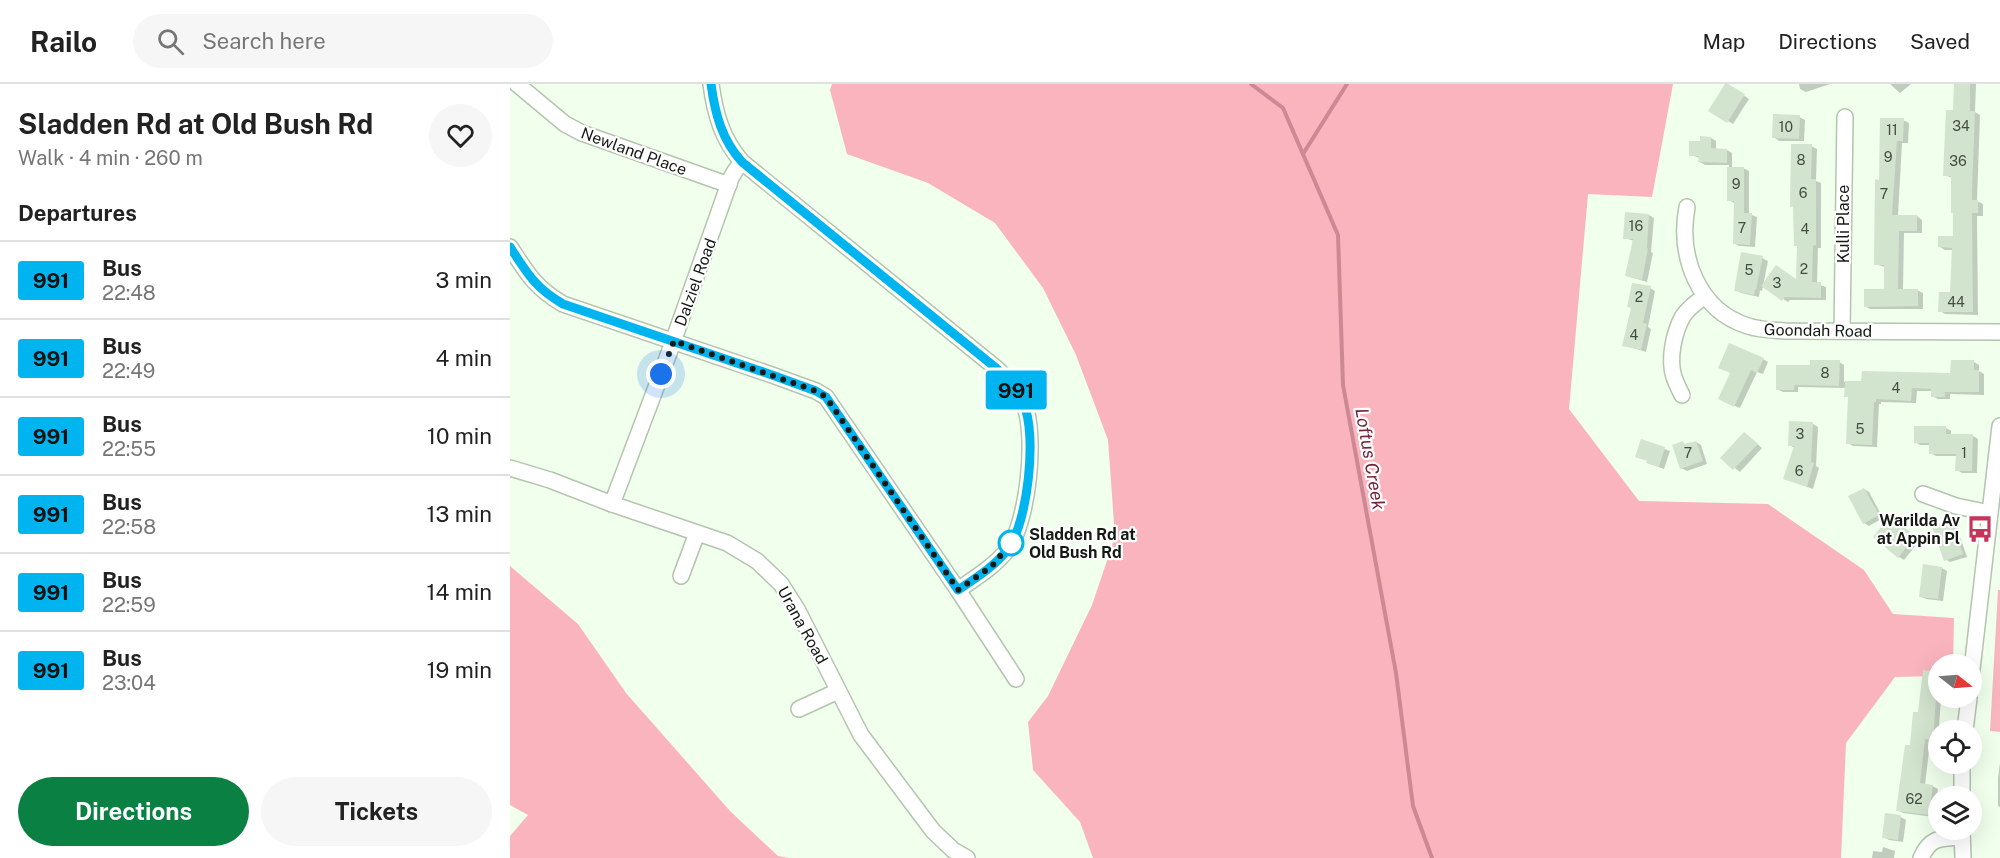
<!DOCTYPE html>
<meta charset="utf-8">
<style>
body{margin:0;font-family:"Public Sans",sans-serif;background:#f6f6f6;color:#222;height:100vh;display:flex;flex-direction:column;font-size:22px;white-space:nowrap}
*{box-sizing:border-box;margin:0}
p{font-size:20px;color:#767676}
.icon{flex:none;width:33px;height:33px;fill:none;stroke:currentColor;stroke-width:2;stroke-linecap:round;stroke-linejoin:round}
.map{position:relative;flex:1;overflow:hidden}
.drawer{display:flex;flex-direction:column;background:#fff;width:510px}
.drawer>*{flex:none}
.badge{padding:0 12px;border-radius:4px;font-size:21px;line-height:39px}
.needle{width:39px;rotate:107deg}
.controls{position:absolute;left:1418px;top:570px;display:grid;gap:12px}
.controls a{display:grid;place-items:center;width:54px;height:54px;border-radius:50%;background:#fff;box-shadow:0 6px 24px #0002;font-size:30px}
.you{position:absolute;width:30px;height:30px;margin:-15px;border:4px solid #fff;border-radius:50%;background:#1a73e8;box-shadow:0 0 0 9px #1a73e833}
.map>.badge{position:absolute;translate:-50% -50%;box-shadow:0 0 0 3px #fff}
h2{padding:0 18px;font-size:22px;line-height:54px}
.round{display:grid;place-items:center;flex:none;width:63px;height:63px;border-radius:32px;background:#f6f6f6}
.head{display:flex;align-items:center;justify-content:space-between;height:102px;padding:0 18px}
h1{font-size:28px;font-weight:700;line-height:45px}
.cta{display:flex;gap:12px;margin-top:auto;padding:12px 18px}
.cta a{flex:1;height:69px;border-radius:36px;background:#0b8043;color:#fff;font-size:24px;font-weight:700;line-height:69px;text-align:center}
.cta a+a{background:#f6f6f6;color:#222}
ul{padding:0;list-style:none}
li{display:flex;align-items:center;gap:18px;height:78px;padding:0 18px;border-top:2px solid #e0e0e0}
li div{flex:1}
li b{display:block;font-size:22px}
li em{font-style:normal}
li .badge{min-width:66px;font-weight:700;text-align:center}
header{display:flex;align-items:center;gap:36px;box-sizing:border-box;height:84px;padding:0 30px;background:#fff;border-bottom:2px solid #e0e0e0}
header strong{font-size:28px}
nav{display:flex;gap:33px;margin-inline-start:auto;font-size:21px}
.search{width:420px;height:54px;background:#f6f6f6;display:flex;align-items:center;gap:15px;box-sizing:border-box;padding:0 21px;border-radius:33px;color:#767676;font-size:22px}
main{display:flex;flex:1;min-height:0}
.map>svg:first-child{display:block}
</style>
<header>
<strong>Railo</strong>
<div class="search"><svg class="icon" aria-label="search" viewBox="0 0 24 24"><circle cx="10" cy="10" r="6"/><path d="M15 15l6 6"/></svg>Search here</div>
<nav><a>Map</a><a>Directions</a><a>Saved</a></nav>
</header>
<main>
<section class="drawer">
<div class="head"><div><h1>Sladden Rd at Old Bush Rd</h1><p>Walk · 4 min · 260 m</p></div><a class="round"><svg class="icon" aria-label="heart" viewBox="0 0 24 24"><path d="M12 20l-8-8c-3-5 5-10 8-4 3-6 11-1 8 4z"/></svg></a></div>
<h2>Departures</h2>
<ul>
<li><span class="badge" style="background:#00b5ef;color:#111">991</span><div><b>Bus</b><p>22:48</p></div><em>3 min</em></li>
<li><span class="badge" style="background:#00b5ef;color:#111">991</span><div><b>Bus</b><p>22:49</p></div><em>4 min</em></li>
<li><span class="badge" style="background:#00b5ef;color:#111">991</span><div><b>Bus</b><p>22:55</p></div><em>10 min</em></li>
<li><span class="badge" style="background:#00b5ef;color:#111">991</span><div><b>Bus</b><p>22:58</p></div><em>13 min</em></li>
<li><span class="badge" style="background:#00b5ef;color:#111">991</span><div><b>Bus</b><p>22:59</p></div><em>14 min</em></li>
<li><span class="badge" style="background:#00b5ef;color:#111">991</span><div><b>Bus</b><p>23:04</p></div><em>19 min</em></li>
</ul>
<div class="cta"><a>Directions</a><a>Tickets</a></div>
</section>
<div class="map">
<svg width="1490" height="774" viewBox="0 0 1490 774">
<rect width="100%" height="100%" fill="#f1ffed"/>
<!-- forest -->
<g fill="#fab4be">
<polygon points="322,0 1163,0 1142,113 1078,110 1059,325 1129,417 1258,420 1354,486 1383,530 1444,534 1443,580 1428,580 1428,592 1385,593 1336,659 1331,774 583,774 570,738 523,686 518,638 538,612 582,521 605,453 598,356 566,271 533,204 485,139 418,99 337,70 320,6"/>
<polygon points="0,482 68,540 116,609 220,727 268,772 279,774 0,774 0,752 18,731 0,721"/>
<polygon points="1488,506 1490,506 1490,648 1480,647"/>
</g>
<!-- shadow -->
<g fill="#0003">
<polygon points="1217,0 1239,15 1223,40 1200,26"/>
<polygon points="1289,0 1320,0 1296,8 1290,5"/>
<polygon points="1380,0 1401,0 1390,9"/>
<polygon points="1446,0 1466,0 1465,28 1470,31 1467,117 1473,120 1473,132 1467,132 1468,231 1435,230 1430,227 1442,209 1443,166 1435,166 1430,163 1444,153 1443,94 1434,91 1445,28"/>
<polygon points="1289,33 1295,36 1294,57 1269,57 1264,53"/>
<polygon points="1393,36 1399,39 1398,59 1392,59 1388,132 1407,132 1412,136 1412,149 1394,149 1393,206 1407,206 1413,209 1413,225 1360,225 1355,222 1375,206 1375,183 1365,180 1370,97"/>
<polygon points="1201,54 1206,57 1206,66 1217,66 1222,69 1222,84 1233,84 1239,87 1239,130 1247,133 1245,163 1229,162 1224,159 1224,119 1219,116 1219,81 1195,81 1190,78 1190,74 1181,71 1191,58"/>
<polygon points="1301,62 1307,65 1306,97 1311,99 1311,164 1308,164 1307,200 1316,203 1316,216 1280,216 1278,218 1253,202 1287,197"/>
<polygon points="1139,131 1144,134 1141,168 1143,169 1137,198 1117,192 1124,157 1115,154"/>
<polygon points="1252,174 1258,177 1252,207 1250,206 1249,213 1231,209 1226,206"/>
<polygon points="1140,204 1145,207 1138,243 1141,245 1136,268 1114,261"/>
<polygon points="1253,275 1258,278 1253,290 1247,288 1230,324 1215,318 1222,289"/>
<polygon points="1442,277 1464,278 1469,281 1469,287 1474,290 1474,311 1440,310 1440,315 1428,315 1422,312 1423,307 1407,307 1406,319 1371,318 1371,320 1369,320 1367,363 1343,362 1338,359 1340,314 1336,312 1336,304 1288,303 1288,308 1273,308 1267,305 1301,283 1329,278 1334,281 1334,298 1353,299 1442,290"/>
<polygon points="1303,340 1308,343 1306,382 1309,384 1303,405 1275,395 1285,364 1279,361"/>
<polygon points="1436,344 1441,347 1441,351 1463,352 1468,355 1467,389 1452,389 1447,386 1447,372 1426,372 1420,369 1420,361 1410,361 1405,358"/>
<polygon points="1235,350 1252,364 1230,388 1212,374"/>
<polygon points="1132,357 1160,367 1154,385 1138,379"/>
<polygon points="1186,358 1191,361 1197,380 1177,387 1171,384 1173,359 1177,361"/>
<polygon points="1354,405 1359,408 1373,434 1359,442 1354,439"/>
<polygon points="1386,437 1410,456 1394,476 1389,473"/>
<polygon points="1440,438 1446,441 1457,473 1440,478 1435,475"/>
<polygon points="1432,484 1437,487 1433,517 1416,515 1410,512"/>
<polygon points="1415,588 1428,589 1428,614 1431,614 1428,658 1420,658 1415,701 1422,702 1428,705 1424,733 1393,729 1388,726 1409,630"/>
<polygon points="1490,679 1490,723 1488,722 1488,694"/>
<polygon points="1391,733 1396,736 1393,758 1379,756 1374,753"/>
<polygon points="1373,763 1385,767 1384,774 1362,774 1363,767 1372,768"/>
</g>
<g fill="none" stroke-linecap="round" stroke-linejoin="round">
<!-- stream -->
<g stroke="#cc8993" stroke-width="4">
<polyline points="741,0 773,24 828,151 833,301 886,589 903,722 922,774"/>
<polyline points="793,70 837,0"/>
</g>
</g>
<!-- building -->
<g fill="#d2e3ce">
<polygon points="1215,0 1218,0 1235,10 1217,39 1198,27"/>
<polygon points="1444,0 1460,0 1460,27 1465,27 1462,107 1462,116 1468,116 1468,129 1462,129 1463,228 1428,228 1429,208 1440,208 1442,164 1428,163 1428,152 1443,152 1443,129 1441,129 1441,92 1433,92 1436,26 1443,26"/>
<polygon points="1263,30 1290,31 1289,55 1262,54"/>
<polygon points="1370,34 1394,34 1393,57 1387,57 1382,131 1407,131 1407,147 1389,147 1388,205 1408,205 1408,222 1354,223 1354,205 1374,205 1374,181 1364,181 1365,95 1369,96"/>
<polygon points="1190,52 1201,53 1201,64 1217,65 1217,79 1188,78 1189,72 1179,72 1179,57 1190,57"/>
<polygon points="1281,60 1302,60 1301,95 1306,95 1306,161 1303,162 1302,198 1311,198 1311,214 1275,213 1272,217 1251,202 1266,181 1286,195 1287,162 1284,162 1283,123 1280,123"/>
<polygon points="1217,83 1234,83 1234,129 1242,129 1240,161 1223,160 1224,117 1217,117"/>
<polygon points="1115,128 1139,130 1137,164 1138,165 1132,196 1115,192 1123,155 1113,155"/>
<polygon points="1231,168 1253,172 1246,206 1245,205 1244,211 1224,207"/>
<polygon points="1122,199 1141,202 1133,239 1137,240 1131,266 1112,262 1121,224 1117,223"/>
<polygon points="1219,259 1254,274 1247,289 1241,286 1224,323 1208,315 1220,289 1208,284"/>
<polygon points="1300,276 1330,276 1329,302 1284,301 1284,306 1266,306 1266,281 1300,281"/>
<polygon points="1441,276 1464,276 1464,286 1469,286 1469,308 1435,308 1435,313 1421,313 1421,305 1402,304 1401,317 1366,315 1366,318 1364,318 1362,361 1336,360 1338,313 1334,313 1335,297 1351,297 1352,287 1440,289"/>
<polygon points="1279,337 1303,338 1301,378 1304,379 1297,403 1273,395 1284,362 1278,362"/>
<polygon points="1404,342 1436,342 1436,350 1463,350 1462,387 1445,387 1446,370 1419,370 1419,359 1404,359"/>
<polygon points="1234,348 1248,360 1223,386 1210,374"/>
<polygon points="1131,355 1155,363 1149,383 1136,379 1137,377 1125,373"/>
<polygon points="1173,357 1174,360 1186,357 1193,377 1170,385 1162,361"/>
<polygon points="1354,404 1369,431 1353,440 1338,412"/>
<polygon points="1380,432 1405,452 1388,474 1363,453"/>
<polygon points="1440,436 1453,470 1434,477 1422,443"/>
<polygon points="1413,480 1432,483 1428,515 1409,513"/>
<polygon points="1413,586 1428,588 1423,656 1415,655 1410,699 1423,701 1419,731 1386,727 1395,661 1400,661 1403,628 1408,628"/>
<polygon points="1375,729 1391,731 1388,756 1372,754"/>
</g>
<g fill="none" stroke-linecap="round" stroke-linejoin="round">
<defs>
<g id="minor">
<polyline points="7,0 55,40 72,49 219,101"/>
<path d="M201 0C205 30 212 55 232 78L486 284C497 295 509 306 514 320 527 351 518 438 498 465 485 482 465 494 448 506"/>
<path d="M1177 123C1168 171 1187 226 1238 242 1250 246 1262 246 1275 247L1490 248"/>
<path d="M0 163C17 189 25 204 53 220L262 291 306 307 316 313 448 506 506 595"/>
<polyline points="1332,247 1335,33"/>
<path d="M1172 311C1169 305 1166 299 1164 293 1158 275 1164 248 1173 232 1179 223 1187 218 1195 212"/>
<polyline points="0,384 40,396 102,420 217,459 247,477 271,500 287,525 351,651 423,747 443,766 457,774"/>
<polyline points="1413,410 1446,422 1480,429"/>
<polyline points="102,420 159,269 221,94 225,87 232,78"/>
<polyline points="171,492 187,449"/>
<polyline points="1461,594 1490,342"/>
<polyline points="289,625 328,607"/>
<polyline points="1455,646 1459,614"/>
<polyline points="1452,712 1452,680"/>
<polyline points="1452,746 1453,774"/>
<path d="M1411 774C1420 753 1431 754 1452 753"/>
</g>
</defs>
<!-- minor casing -->
<use href="#minor" stroke="#b4c4af" stroke-width="18"/>
<!-- minor -->
<use href="#minor" stroke="#fff" stroke-width="15"/>
</g>
<g fill="none" stroke-linecap="round" stroke-linejoin="round">
<defs>
<path id="line" d="M0 163C17 189 25 204 53 220L262 291 306 307 316 313 448 506C466 494 485 482 498 465 518 438 527 351 514 321 509 306 497 295 486 284L232 78C212 56 205 30 201 0"/>
</defs>
<!-- line casing -->
<use href="#line" stroke="#fff" stroke-width="14"/>
<!-- line -->
<use href="#line" stroke="#00b5ef" stroke-width="9"/>
<!-- walk -->
<polyline stroke="#141a13" stroke-width="6" stroke-dasharray="0 10.8" points="151,290 164,257 306,307 316,313 448,506 482,482 501,459"/>
</g>
<!-- icons -->
<defs>
<symbol id="bus-bare" viewBox="-9 -9 18 18"><path d="M-5-6H5V4H4V6H2V4H-2V6H-4V4H-5ZM-3.5-4V0h7V-4ZM-3.5 1.2v1.5H-2V1.2ZM2 1.2v1.5H3.5V1.2Z" fill="#c4355b" stroke="#fff" stroke-width="2.5" paint-order="stroke"/></symbol>
</defs>
<g fill-rule="evenodd">
<use href="#bus-bare" x="1451" y="426" width="38" height="38"/>
</g>
<!-- markers -->
<circle fill="#fff" stroke="#00b5ef" stroke-width="3" cx="501" cy="459" r="12"/>
<g text-anchor="middle" stroke-width="4.5" stroke-linejoin="round" paint-order="stroke">
<!-- number labels -->
<g font-size="14" fill="#444c42">
<text x="1451" y="47">34</text>
<text x="1276" y="48">10</text>
<text x="1382" y="51">11</text>
<text x="1378" y="78">9</text>
<text x="1291" y="81">8</text>
<text x="1448" y="82">36</text>
<text x="1226" y="105">9</text>
<text x="1293" y="114">6</text>
<text x="1374" y="115">7</text>
<text x="1126" y="147">16</text>
<text x="1232" y="149">7</text>
<text x="1295" y="150">4</text>
<text x="1294" y="190">2</text>
<text x="1239" y="191">5</text>
<text x="1267" y="204">3</text>
<text x="1129" y="218">2</text>
<text x="1446" y="223">44</text>
<text x="1124" y="256">4</text>
<text x="1315" y="294">8</text>
<text x="1386" y="309">4</text>
<text x="1350" y="350">5</text>
<text x="1290" y="355">3</text>
<text x="1178" y="374">7</text>
<text x="1454" y="374">1</text>
<text x="1289" y="392">6</text>
<text x="1404" y="720">62</text>
</g>
<!-- street labels -->
<g font-size="16" fill="#141a13" stroke="#fff">
<text transform="translate(124 67) rotate(20)" y="6">Newland Place</text>
<text transform="translate(1333 140) rotate(-90)" y="6">Kulli Place</text>
<text transform="translate(185 198) rotate(-70)" y="6">Dalziel Road</text>
<text transform="translate(1308 246) rotate(1)" y="6">Goondah Road</text>
<text transform="translate(293 541) rotate(61)" y="6">Urana Road</text>
</g>
<!-- poi labels -->
<g font-size="16" font-weight="bold" fill="#141a13" stroke="#fff" text-anchor="end">
<text x="1450" y="442">Warilda Av<tspan x="1450" dy="18">at Appin Pl</tspan></text>
</g>
<!-- stop labels -->
<g font-size="16" font-weight="bold" fill="#141a13" stroke="#fff" text-anchor="start">
<text x="519" y="456">Sladden Rd at<tspan x="519" dy="18">Old Bush Rd</tspan></text>
</g>
<!-- water labels -->
<g font-size="18" font-style="italic" fill="#742437" stroke="#fff">
<text transform="translate(860 375) rotate(80)" y="6">Loftus Creek</text>
</g>
</g>
</svg>
<div class="controls">
<a><svg class="needle" viewBox="-14 -14 28 28"><path d="M0-13l5 13h-10z" fill="#e53935"/><path d="M0 13l5-13h-10z" fill="#767676"/></svg></a>
<a><svg class="icon" aria-label="locate" viewBox="0 0 24 24"><circle cx="12" cy="12" r="6"/><path d="M12 2v4M12 18v4M2 12h4M18 12h4"/></svg></a>
<a><svg class="icon" aria-label="layers" viewBox="0 0 24 24"><path d="M12 4l9 5-9 5-9-5zM3 14l9 5 9-5"/></svg></a>
</div>
<div class="you" style="left:151px;top:290px"></div>
<b class="badge" style="left:506px;top:306px;background:#00b5ef;color:#111">991</b>
</div>
</main>
